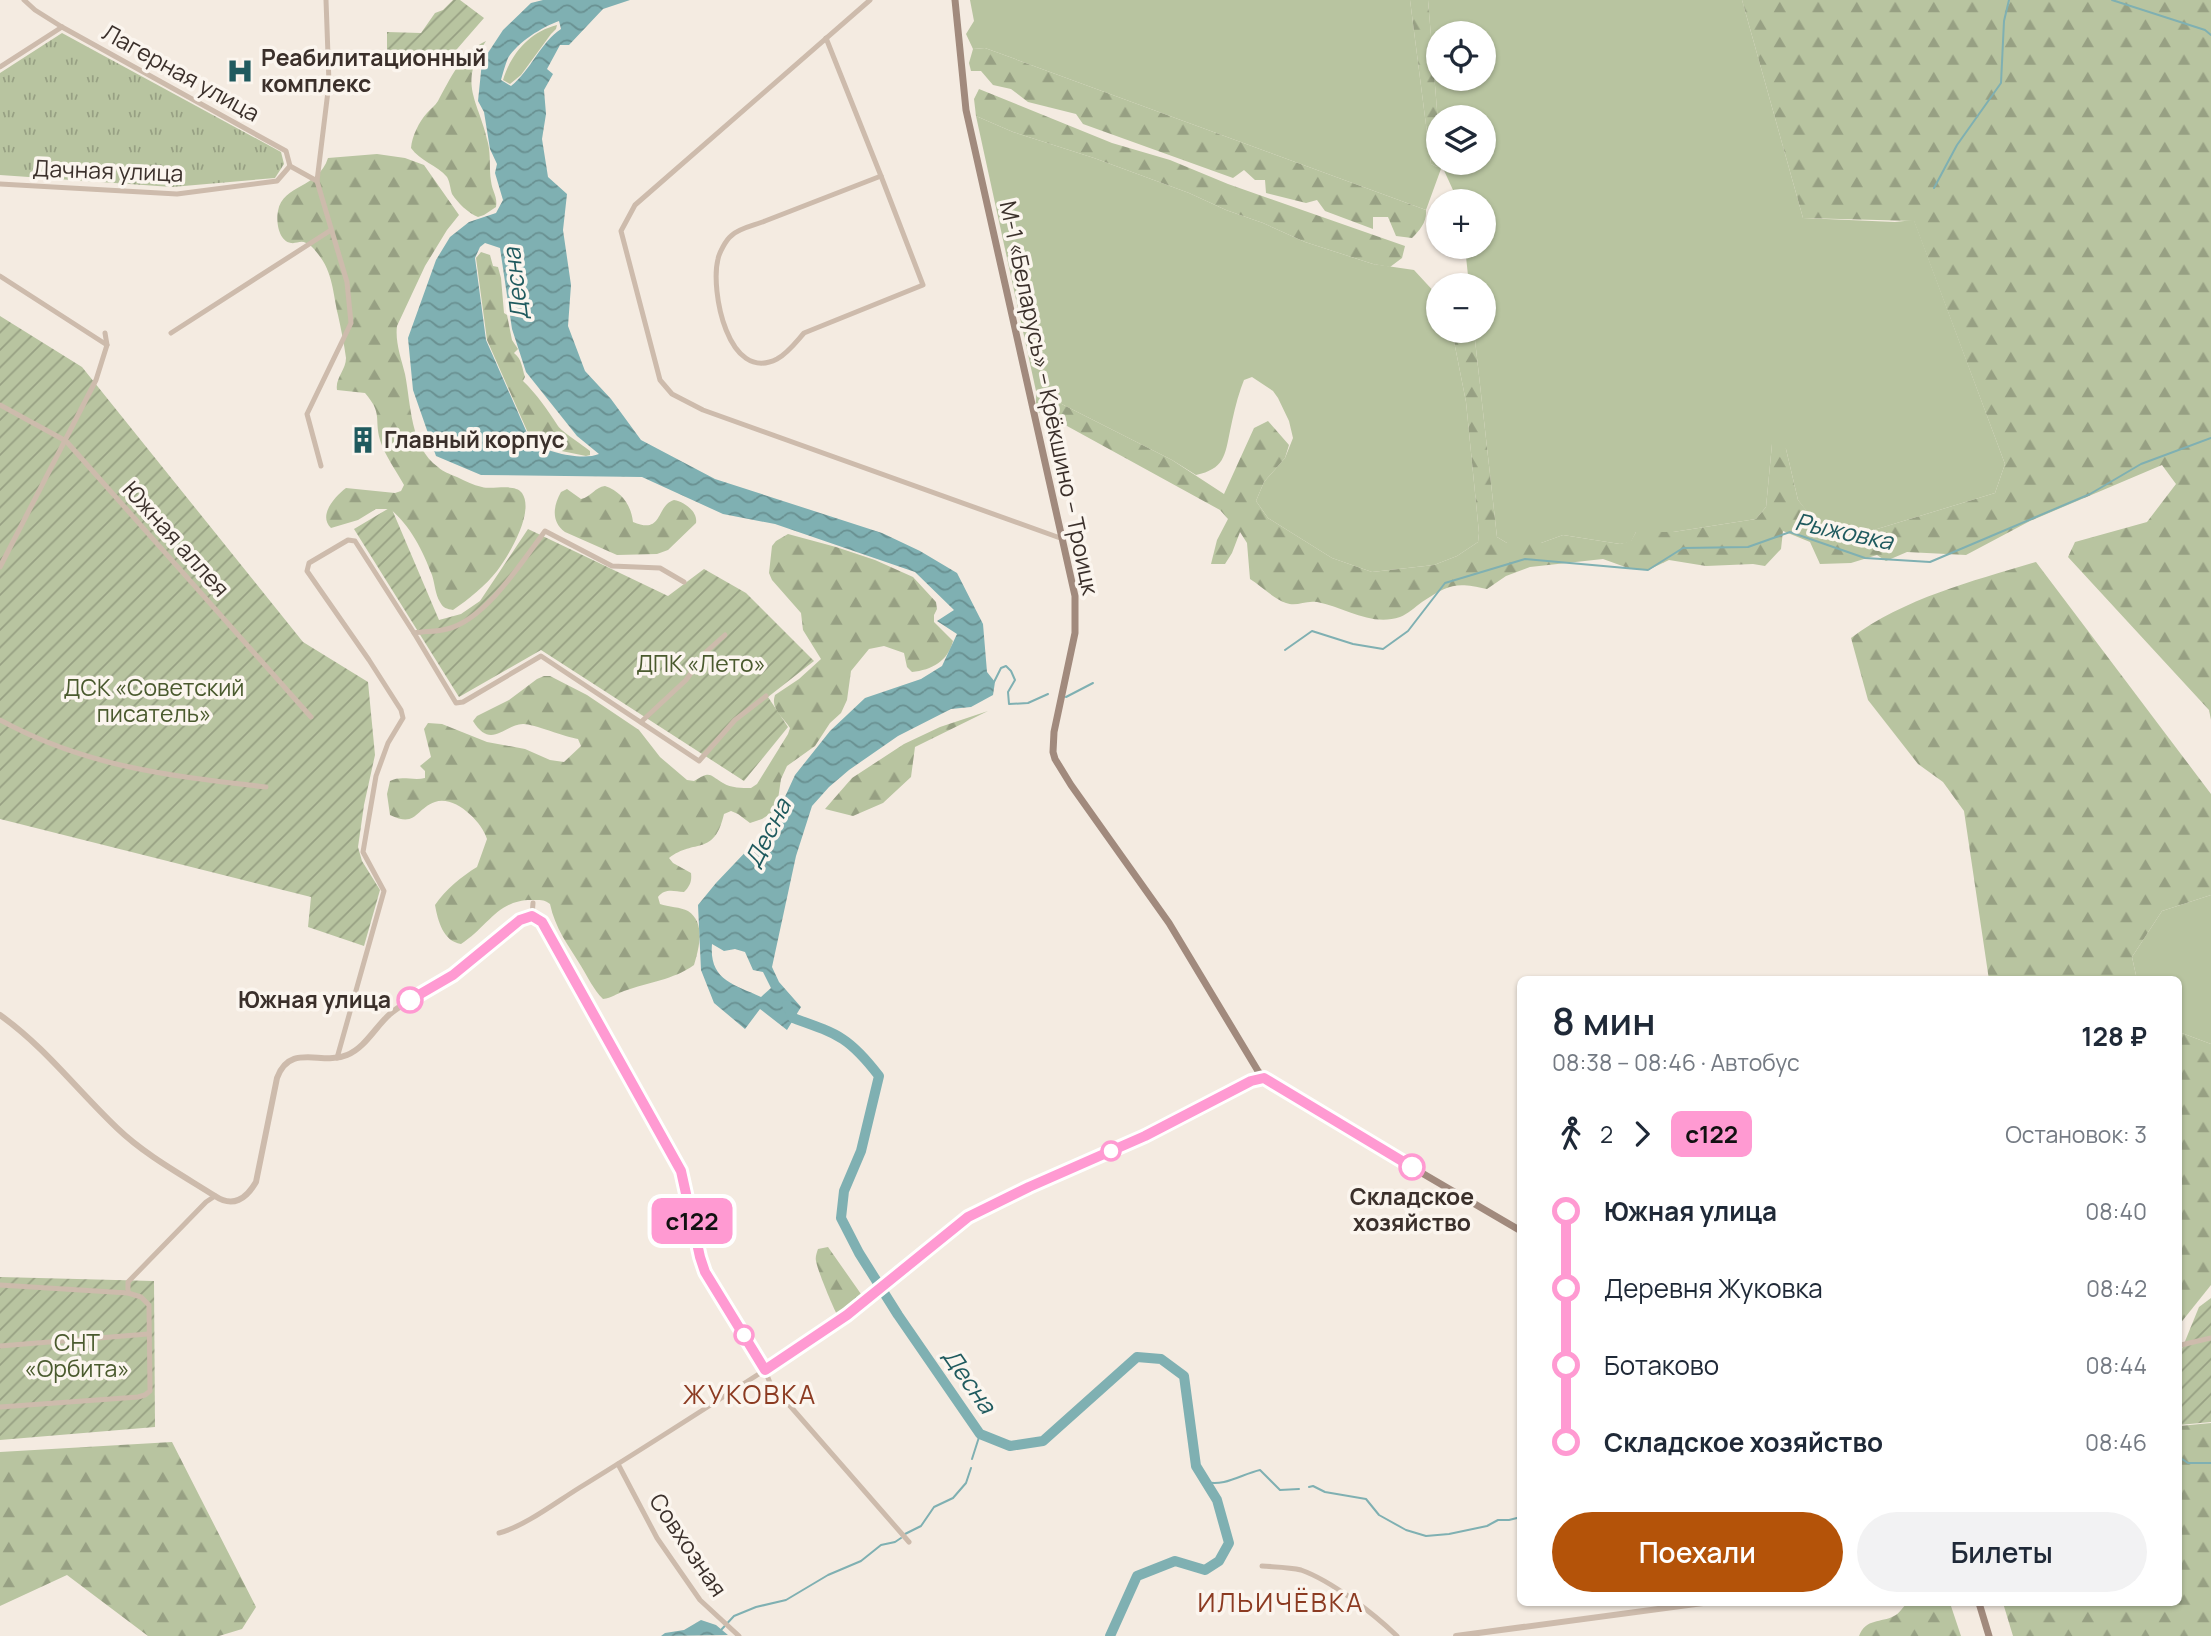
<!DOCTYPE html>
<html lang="ru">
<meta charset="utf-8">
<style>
body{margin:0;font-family:Manrope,sans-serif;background:#f2f2f3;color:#1f2937;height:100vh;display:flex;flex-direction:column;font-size:26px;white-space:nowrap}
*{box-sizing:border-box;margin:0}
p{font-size:23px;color:#747a83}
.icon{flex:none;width:38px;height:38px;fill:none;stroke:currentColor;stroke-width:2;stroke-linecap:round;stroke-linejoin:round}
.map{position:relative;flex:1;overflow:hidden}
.details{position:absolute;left:1517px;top:976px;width:665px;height:630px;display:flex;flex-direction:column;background:#fff;border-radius:10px;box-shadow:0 2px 5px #0004}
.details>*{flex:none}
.badge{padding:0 14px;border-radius:10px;font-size:24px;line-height:46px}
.fabs{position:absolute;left:1426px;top:21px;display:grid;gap:14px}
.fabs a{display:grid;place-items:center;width:70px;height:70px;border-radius:50%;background:#fff;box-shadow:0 2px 5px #0004;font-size:35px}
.map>.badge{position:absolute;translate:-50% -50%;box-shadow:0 0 0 4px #fff}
.legs{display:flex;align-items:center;gap:10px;height:77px;padding:0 35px;font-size:23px}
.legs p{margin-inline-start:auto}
.overview{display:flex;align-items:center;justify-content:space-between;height:119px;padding:0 35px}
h1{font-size:38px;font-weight:600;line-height:52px}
.primary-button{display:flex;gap:14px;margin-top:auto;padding:14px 35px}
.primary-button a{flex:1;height:80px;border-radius:42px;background:#b45309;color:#fff;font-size:28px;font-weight:600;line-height:80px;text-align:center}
.primary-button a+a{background:#f2f2f3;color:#1f2937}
ul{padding:0 35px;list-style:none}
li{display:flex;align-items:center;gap:24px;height:77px;font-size:26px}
li i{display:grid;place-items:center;width:10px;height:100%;margin:0 9px;background:currentColor}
li i::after{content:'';width:18px;height:18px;margin:-9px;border:5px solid;border-radius:50%;background:#fff}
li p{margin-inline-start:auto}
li:first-child i{background:linear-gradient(#0000 50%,currentColor 0)}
li:last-child i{background:linear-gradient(currentColor 50%,#0000 0)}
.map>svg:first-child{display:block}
</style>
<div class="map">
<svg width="2211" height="1636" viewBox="0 0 2211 1636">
<defs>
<pattern id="forest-firs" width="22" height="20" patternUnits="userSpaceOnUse" patternTransform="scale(1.75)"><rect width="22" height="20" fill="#b8c4a0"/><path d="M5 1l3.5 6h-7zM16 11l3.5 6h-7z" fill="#97a083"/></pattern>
<pattern id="park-tufts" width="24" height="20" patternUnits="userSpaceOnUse" patternTransform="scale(1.75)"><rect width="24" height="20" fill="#b8c4a0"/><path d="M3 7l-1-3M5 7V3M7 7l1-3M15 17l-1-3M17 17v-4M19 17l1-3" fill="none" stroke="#97a083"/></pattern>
<pattern id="garden-furrows" width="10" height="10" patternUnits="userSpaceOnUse" patternTransform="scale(1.75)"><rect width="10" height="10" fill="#b8c4a0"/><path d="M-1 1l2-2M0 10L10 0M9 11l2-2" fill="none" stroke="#97a083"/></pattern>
<pattern id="water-waves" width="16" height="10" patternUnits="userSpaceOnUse" patternTransform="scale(1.75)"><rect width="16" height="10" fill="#7fb0b2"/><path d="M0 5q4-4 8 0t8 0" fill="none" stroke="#699091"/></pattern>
</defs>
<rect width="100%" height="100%" fill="#f4ebe1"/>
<!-- grass -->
<g fill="#b8c4a0" fill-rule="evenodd">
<path d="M970 0H1410L1431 164 1437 167 1442 165V163H1484V117H1438V122L1428 0H1742L1803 218 1895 222 1914 220 2005 464 1995 493 1864 533 1815 522 1798 500 1786 449 1772 444 1766 507 1756 519 1673 532H1636L1631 542 1620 544 1563 535 1541 543H1507L1497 537 1474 331H1484V285H1469L1465 247H1484V201H1458L1442 166 1426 210 985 48 973 49 966 34 974 21ZM1438 33H1484V79H1438Z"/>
<path d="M557 25 556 29 551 34 521 75 510 84 503 80C511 54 529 32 557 25Z"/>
<path d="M976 116 1013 132 1094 158 1189 193 1226 210 1263 223 1305 242 1373 264 1414 270 1438 296V331H1452L1466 402 1479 533 1478 542 1457 556 1434 565 1372 572 1332 558 1268 518 1256 501 1264 482 1285 458 1293 438 1289 421 1278 398 1273 391 1252 377 1244 380 1241 388C1236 402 1233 417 1230 431 1225 456 1224 469 1196 475L1172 460 1036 391Z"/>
<polygon points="2211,895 2211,1044 2179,1032 2179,980 2137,980 2132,957 2162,911"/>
</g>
<!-- forest -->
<g fill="url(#forest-firs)">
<polygon points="1410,0 1428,0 1438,122 1438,163 1442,163 1442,165 1437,167 1431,164"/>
<path d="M1742 0H2211V720L2209 710 2068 557 2075 542 2147 522 2176 484 2162 465 2030 521 1966 555 1907 552 1886 561 1877 555 1851 563 1820 564 1810 542 1783 531 1781 549 1765 566 1753 564 1706 566 1669 560 1648 570 1628 568 1603 559 1530 567 1506 576 1487 589C1456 582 1449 584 1422 602 1415 607 1408 614 1400 617 1371 627 1345 607 1317 602 1305 600 1297 607 1286 603 1274 599 1261 586 1250 579L1247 543 1240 532 1232 553 1225 564H1211L1217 540 1228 519 1220 510 1047 415 1038 412C1034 404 1037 399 1036 391L1172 460 1224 494 1254 428 1268 421 1289 445 1285 458 1264 482 1256 501 1268 518 1332 558 1372 572 1434 565 1457 556 1478 542 1479 533 1466 402 1452 331H1474L1497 537 1507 543H1541L1563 535 1620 544 1631 541 1636 532H1673L1756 519 1766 507 1772 444 1781 441 1786 449 1798 500 1816 522 1864 533 1995 493 2005 464 1914 221 1803 218Z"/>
<path d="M486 41C457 85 479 100 488 143 491 156 489 169 491 181 492 191 498 197 496 207L484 215 478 217C468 213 458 203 452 194 450 188 450 182 447 177 437 165 420 161 411 148 412 136 419 122 427 113 430 109 435 106 438 101 450 79 462 52 486 41Z"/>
<path d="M985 48 1426 210C1427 222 1420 230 1412 238L1396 236 1388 217H1373V229L1325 211 1317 200 1306 203 1266 193 1265 180H1255L1244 170 1233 178 1083 124 1076 114 1028 102 1011 89 993 85 981 71H971L969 63 973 49Z"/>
<polygon points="979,89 1112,143 1170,160 1228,184 1405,246 1402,258 1390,267 1373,264 1305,242 1263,223 1226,210 1189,193 1094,158 1013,132 976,116 974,99"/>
<path d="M377 154 405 158 424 165 459 215 447 230 425 266 397 326C395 342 401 358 405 374 411 404 410 447 438 467 443 472 450 474 457 477 465 481 473 485 482 487 493 490 515 483 522 493 535 512 509 555 497 571 485 586 469 599 453 610 447 609 443 608 440 602 435 594 435 584 432 575 423 551 410 525 390 509H376L358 520 331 528C318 516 334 497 346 488L395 493 401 491 404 485C396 470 385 456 380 440 374 418 383 414 365 393L337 390C335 378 346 370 346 358 344 343 341 329 338 315 333 294 333 272 318 254 315 250 311 245 306 243 301 240 296 244 291 243 278 241 276 220 278 211 283 184 318 189 328 158Z"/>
<path d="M481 252 490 255 493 266 498 267 501 278 504 313 507 315 512 340 518 349 514 353C522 359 522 368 525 377L523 381C536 393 549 412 558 426 562 432 583 445 590 451V455L586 456 542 447 532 442 487 340 476 258Z"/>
<path d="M605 486C622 492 631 505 633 522 664 535 655 506 674 500 685 502 698 512 696 523L668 550 657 554 617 555 565 532C551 522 553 506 561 492L567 489 581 499C591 497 595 487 605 486Z"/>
<path d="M788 534 836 547 875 560 913 577 936 602 937 609 934 615V622L953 641C948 661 932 670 912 672L907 667 904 653 884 646 869 649 851 671 847 700 841 713 830 723 815 746 787 766 781 779 777 806 773 812 762 819 750 823 738 814 731 811 724 814C714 857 695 838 669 858L673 863 691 873C692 881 690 886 684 892 673 891 665 888 658 897L660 904C668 907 681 907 688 911 706 923 699 948 694 965 673 980 649 982 624 991 616 994 612 998 603 999 593 989 588 977 581 966 568 945 555 928 550 904 545 900 542 900 535 900 498 898 489 926 461 944 443 941 438 921 435 905 445 890 462 876 477 867L487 839C482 822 455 795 435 802 415 809 417 828 390 815L387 794 390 781C401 775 413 781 425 778V771L420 766 431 757 424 729 428 723 442 724 487 742 525 749 550 760 564 762 581 746 578 739C566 737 530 723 523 724 503 725 491 750 473 721L477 716 509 700 537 679 544 676H550L587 695 639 730 660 757 687 780 694 781C711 771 708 774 723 783 731 788 742 788 751 788L757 784 788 734 790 728C783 717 770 709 775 695L799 679 821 659 803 630 801 613 772 580 769 573 772 546 776 541Z"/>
<path d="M2036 562 2211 794V895L2162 911 2132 957 2137 980H1989L1964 811 1943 782 1918 764 1868 700 1851 638C1905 598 1973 581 2036 562Z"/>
<polygon points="988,711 915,747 911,777 883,803 853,816 825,809 852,778 904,744 940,727"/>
<polygon points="2179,1032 2211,1044 2211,1285 2179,1325"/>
<path d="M828 1247 861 1294 858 1301 838 1316C834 1310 817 1269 816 1261 815 1257 817 1252 818 1249Z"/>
<polygon points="2211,1423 2211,1636 2013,1636 2003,1603 2179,1603 2179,1426"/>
<polygon points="172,1442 256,1607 242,1629 219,1636 148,1636 67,1575 0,1606 0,1452"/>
<path d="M1907 1603H1950L1961 1636H1859C1866 1618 1881 1623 1894 1616 1899 1614 1903 1607 1907 1603Z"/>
</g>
<!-- park -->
<polygon fill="url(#park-tufts)" points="62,33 281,152 284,164 275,178 172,187 0,175 0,73"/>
<!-- garden -->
<g fill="url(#garden-furrows)">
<polygon points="453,0 460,0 484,18 443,65 387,63 387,32 421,33 435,13 443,10"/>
<polygon points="0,316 82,367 303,642 368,682 375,755 364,805 358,847 362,861 380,890 364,946 308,927 311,897 0,819"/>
<polygon points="391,507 439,620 461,614 480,601 528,529 668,596 704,569 746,593 814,661 768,697 788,727 744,781 541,650 459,697 354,529"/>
<polygon points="0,1277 154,1281 155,1427 0,1440"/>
<polygon points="2211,1298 2211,1422 2179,1425 2179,1356 2199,1307"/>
</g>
<!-- water -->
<g fill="url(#water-waves)" fill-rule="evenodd">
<path d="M543 0H630L603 9 569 45H560L547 69 553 74 544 90 546 114 542 139 548 177 567 194 563 230 571 285 568 326 585 371 611 399 641 440 715 479 882 533 920 551 957 573 983 624 987 672 995 682 993 695 971 707 951 709 898 736 849 770 829 787 812 806 796 856 772 967 779 982 801 1007 787 1030 760 1009 745 1029 714 1003 701 970 698 905 716 883 773 823 795 775 830 731 865 698 921 679 942 666 957 634 937 621 954 610 915 572 775 524 723 514 642 477 481 475 436 456 413 390 408 338 436 260 450 237 469 222 496 213 503 200 495 173 497 164 490 149 484 112 478 101 482 62 503 30 531 3ZM559 21 561 29C540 43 531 70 511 86L501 80C503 73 505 65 508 58 518 42 542 27 559 21ZM485 243 500 248 512 329 526 372 577 436 599 454C582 461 546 452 531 442L486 340 475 258 480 247ZM712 944 724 951 735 949 745 952 753 970 763 972 771 988 761 997C733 984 709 980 712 944Z"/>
<polygon points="701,1620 716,1625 728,1635 661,1636 665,1633 684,1630"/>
</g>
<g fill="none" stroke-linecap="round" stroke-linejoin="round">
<!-- stream -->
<g stroke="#7fb0b2" stroke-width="2">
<polyline points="2112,0 2205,30 2211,35"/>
<polyline points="1934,188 1957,145 2001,83 2004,21 2009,0"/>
<polyline points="1285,650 1312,631 1353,644 1383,649 1408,631 1445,583 1525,559 1648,570 1683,548 1748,547 1790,532 1865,558 1930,562 2090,494 2141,464 2211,438"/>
<polyline points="994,682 1001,668 1006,666 1011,671 1015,680 1008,692 1009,704 1028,703 1048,694"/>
<polyline points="1066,697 1093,683"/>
<polyline points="2179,1457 2188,1463 2211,1463"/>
<polyline points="972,1459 980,1434"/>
<path d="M1206 1482C1224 1487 1242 1474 1260 1470L1280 1490 1299 1489"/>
<polyline points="1309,1487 1313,1486 1325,1492 1366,1499 1379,1515 1406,1530 1426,1536 1449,1534 1487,1526 1498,1520 1509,1520 1521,1517"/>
<polyline points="905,1534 921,1526 934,1507 953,1498 966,1483 971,1468"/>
<polyline points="721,1630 734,1616 756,1607 786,1600 828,1575 861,1561 881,1545 895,1542 901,1538"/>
</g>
<!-- river -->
<path stroke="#7fb0b2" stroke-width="10" d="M787 1005 793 1018C838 1034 849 1037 879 1076L861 1151 844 1191 841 1218 859 1253 898 1315 980 1434 1010 1446 1043 1441 1137 1357 1161 1359 1184 1376 1196 1466 1217 1500 1229 1543 1219 1561 1205 1570 1175 1561 1137 1576 1110 1636"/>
<!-- minor -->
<g stroke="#cdbbac" stroke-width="5">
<polyline points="24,0 35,10 62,27 286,151 290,166 317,181"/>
<polyline points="870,0 635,205 621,231 660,380 672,394 703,410 1063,539"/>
<polyline points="826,38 881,176"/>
<polyline points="0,67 62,27"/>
<path d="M881 176 923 285 804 333C796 342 788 353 777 359 728 384 710 290 718 259 719 253 726 240 731 236 738 228 756 225 765 221 804 206 842 191 881 176Z"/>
<polyline points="0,184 177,194 277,181 290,166"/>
<polyline points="0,276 107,345"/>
<polyline points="171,333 331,230"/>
<polyline points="0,405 66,441 311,717"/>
<polyline points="321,466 307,414 351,323 347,282 317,181 329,83 326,0"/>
<polyline points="0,567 96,380 107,345 105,333"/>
<path d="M414 633C425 631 437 632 447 629 485 620 522 562 545 531L612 566 660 568 684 582"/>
<path d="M0 720C86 767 170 776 266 787"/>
<polyline points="641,722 686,680 706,652 725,635"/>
<polyline points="532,916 533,903"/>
<polyline points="337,1058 384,891 363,852 376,776 388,743 403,718 401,710 369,660 307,571 309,563 348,540 355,541 414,633 456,703 463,702 541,656 699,761 735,720 766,696"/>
<polyline points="0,1285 128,1293 141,1297 149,1305 150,1391 145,1395 138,1397 0,1407"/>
<polyline points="128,1293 128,1282 206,1202 215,1196"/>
<polyline points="0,1346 148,1334"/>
<polyline points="2179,1348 2181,1345 2211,1338"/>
<polyline points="618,1464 657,1538 700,1600 739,1636"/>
<path d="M499 1533C525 1526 555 1503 579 1488 641 1450 703 1410 765 1370L770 1383 909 1542"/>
<path d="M1262 1566C1275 1567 1290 1567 1301 1570 1332 1581 1374 1614 1397 1636"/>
</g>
<!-- tertiary -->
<g stroke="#cdbbac" stroke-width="6">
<path d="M0 1015C45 1047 77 1090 117 1128 145 1155 182 1175 215 1196 233 1208 246 1199 256 1182L277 1078C290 1042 322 1066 347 1055 365 1048 376 1026 390 1014 409 998 433 989 454 975 477 958 498 938 521 920L532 916 542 922 681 1171 705 1272 765 1370 826 1331 860 1306 968 1217 1029 1187 1145 1136 1248 1083 1264 1078"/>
<polyline points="1456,1636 1703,1603"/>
</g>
<!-- secondary -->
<g stroke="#a18a7d" stroke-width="7">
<polyline points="955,0 966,110 1075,596 1075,633 1054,732 1053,752 1055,759 1071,785 1169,923 1258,1071 1264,1078 1292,1097 1521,1231"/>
<polyline points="1979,1603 1989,1636"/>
</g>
</g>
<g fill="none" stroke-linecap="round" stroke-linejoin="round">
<defs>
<polyline id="line-1" points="410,1000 453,975 520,920 532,916 542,922 681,1171 700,1257 705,1272 765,1370 847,1315 968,1217 1029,1187 1145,1136 1251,1081 1264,1078 1412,1167"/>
</defs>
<!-- line-1 casing -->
<use href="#line-1" stroke="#fff" stroke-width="16"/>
<!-- line-1 -->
<use href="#line-1" stroke="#ff9ad2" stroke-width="10"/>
</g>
<!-- icons -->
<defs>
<symbol id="hospital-bare" viewBox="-9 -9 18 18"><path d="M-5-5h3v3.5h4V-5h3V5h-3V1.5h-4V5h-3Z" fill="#1f5a5e" stroke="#fbf5ee" stroke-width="2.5" paint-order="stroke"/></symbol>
<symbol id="building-bare" viewBox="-9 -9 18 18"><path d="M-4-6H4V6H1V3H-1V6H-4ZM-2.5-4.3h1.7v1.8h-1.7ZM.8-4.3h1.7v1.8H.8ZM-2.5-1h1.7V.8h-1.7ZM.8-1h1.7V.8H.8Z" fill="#1f5a5e" stroke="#fbf5ee" stroke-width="2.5" paint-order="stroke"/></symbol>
</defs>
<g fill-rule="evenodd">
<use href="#hospital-bare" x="221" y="52" width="38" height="38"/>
<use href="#building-bare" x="344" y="421" width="38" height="38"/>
</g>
<!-- markers -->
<g fill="#fff" stroke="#ff9ad2" stroke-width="3.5">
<circle cx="410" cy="1000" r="12"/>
<circle cx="1111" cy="1151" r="9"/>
<circle cx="1412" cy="1167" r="12"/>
<circle cx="744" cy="1335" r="9"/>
</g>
<g text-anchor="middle" stroke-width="7" stroke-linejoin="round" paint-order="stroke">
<!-- poi labels -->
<g font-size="23" font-weight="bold" fill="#3b302b" stroke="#fbf5ee" text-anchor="start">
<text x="261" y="66">Реабилитационный<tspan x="261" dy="26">комплекс</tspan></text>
<text x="384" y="448">Главный корпус</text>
</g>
<!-- street labels -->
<g font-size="23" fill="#3b302b" stroke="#fbf5ee">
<text transform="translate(181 73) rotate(29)" y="8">Лагерная улица</text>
<text transform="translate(108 171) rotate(2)" y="8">Дачная улица</text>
<text transform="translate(1049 398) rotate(78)" y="8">М-1 «Беларусь» – Крёкшино – Троицк</text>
<text transform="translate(176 539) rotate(48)" y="8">Южная аллея</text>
<text transform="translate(688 1545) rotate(56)" y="8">Совхозная</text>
</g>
<!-- park labels -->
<g font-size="23" fill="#4a5a2e" stroke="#fbf5ee">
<text x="701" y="672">ДПК «Лето»</text>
<text x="154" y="696">ДСК «Советский<tspan x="154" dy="26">писатель»</tspan></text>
<text x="77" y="1351">СНТ<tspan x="77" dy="26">«Орбита»</tspan></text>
</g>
<!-- stop labels -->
<g font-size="23" font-weight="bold" fill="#3b302b" stroke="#fbf5ee" text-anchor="end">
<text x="391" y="1008">Южная улица</text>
<text x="1412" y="1205" text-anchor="middle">Складское<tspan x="1412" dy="26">хозяйство</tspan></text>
</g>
<!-- water labels -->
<g font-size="24" font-style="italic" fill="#1f5a5e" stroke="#fbf5ee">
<text transform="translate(516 284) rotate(-97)" y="8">Десна</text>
<text transform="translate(1844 532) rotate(12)" y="8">Рыжовка</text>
<text transform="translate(768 833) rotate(-63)" y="8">Десна</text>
<text transform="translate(969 1381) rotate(55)" y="8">Десна</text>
</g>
<!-- quarter labels -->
<g font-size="26" letter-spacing="2" fill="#8c3b22" stroke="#fbf5ee">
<text x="750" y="1404">ЖУКОВКА</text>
<text x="1281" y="1612">ИЛЬИЧЁВКА</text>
</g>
</g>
</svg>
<div class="fabs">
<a><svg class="icon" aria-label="locate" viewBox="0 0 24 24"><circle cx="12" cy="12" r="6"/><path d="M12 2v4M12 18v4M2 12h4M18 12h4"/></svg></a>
<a><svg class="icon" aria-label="layers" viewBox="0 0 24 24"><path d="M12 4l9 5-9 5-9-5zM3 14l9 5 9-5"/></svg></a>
<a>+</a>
<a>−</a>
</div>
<b class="badge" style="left:692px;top:1221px;background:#ff9ad2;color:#111">с122</b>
<section class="details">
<div class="overview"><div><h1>8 мин</h1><p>08:38 – 08:46 · Автобус</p></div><b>128 ₽</b></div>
<div class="legs"><svg class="icon" aria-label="walk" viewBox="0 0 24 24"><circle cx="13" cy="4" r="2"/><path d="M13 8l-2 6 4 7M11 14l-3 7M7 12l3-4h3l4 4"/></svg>2<svg class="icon" aria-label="forward" viewBox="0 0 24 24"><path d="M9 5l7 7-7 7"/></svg><b class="badge" style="background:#ff9ad2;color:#111">с122</b><p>Остановок: 3</p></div>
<ul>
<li><i style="color:#ff9ad2"></i><b>Южная улица</b><p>08:40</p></li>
<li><i style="color:#ff9ad2"></i><span>Деревня Жуковка</span><p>08:42</p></li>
<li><i style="color:#ff9ad2"></i><span>Ботаково</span><p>08:44</p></li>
<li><i style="color:#ff9ad2"></i><b>Складское хозяйство</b><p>08:46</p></li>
</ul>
<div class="primary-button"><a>Поехали</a><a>Билеты</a></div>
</section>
</div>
